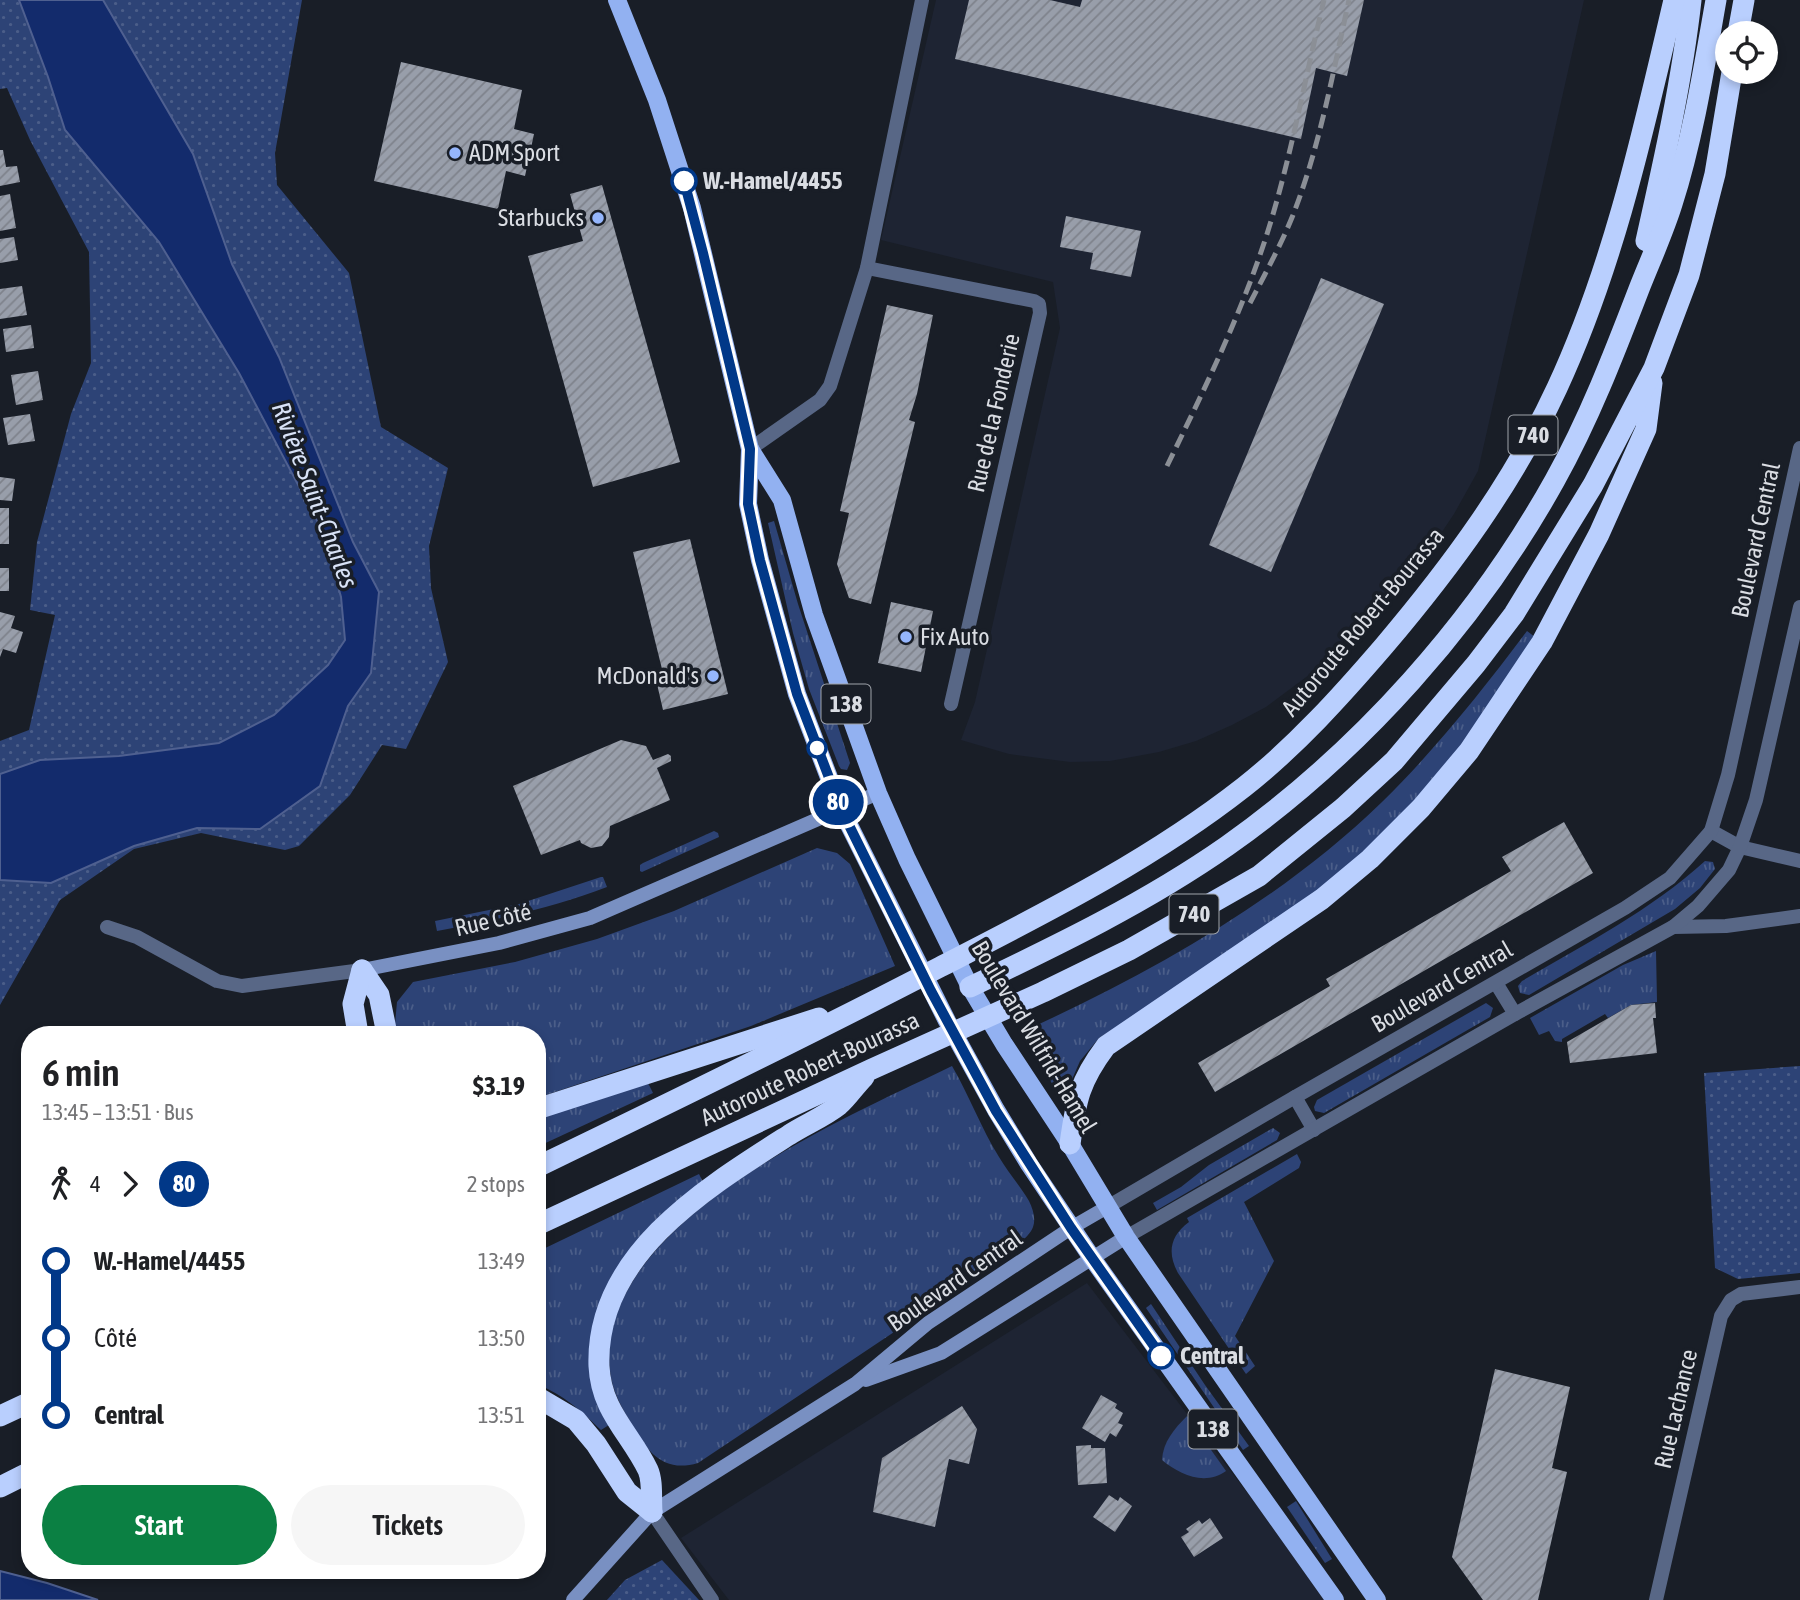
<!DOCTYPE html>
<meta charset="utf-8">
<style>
body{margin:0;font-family:"Asap Condensed",sans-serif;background:#f6f6f6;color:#202124;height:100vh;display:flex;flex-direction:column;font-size:26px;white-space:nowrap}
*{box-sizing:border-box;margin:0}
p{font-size:23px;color:#757577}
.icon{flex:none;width:38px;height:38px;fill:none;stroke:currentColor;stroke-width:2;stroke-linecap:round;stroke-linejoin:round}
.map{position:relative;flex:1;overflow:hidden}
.side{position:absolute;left:21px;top:1026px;width:525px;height:553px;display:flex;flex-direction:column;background:#fff;border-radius:28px;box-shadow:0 4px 10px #0003}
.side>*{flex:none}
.badge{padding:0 14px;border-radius:23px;font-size:24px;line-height:46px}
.buttons{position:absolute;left:1715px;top:21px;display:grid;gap:14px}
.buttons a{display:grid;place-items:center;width:63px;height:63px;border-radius:50%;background:#fff;box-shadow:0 4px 10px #0003;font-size:35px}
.map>.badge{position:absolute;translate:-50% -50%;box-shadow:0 0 0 4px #fff}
.legs{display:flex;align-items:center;gap:10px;height:77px;padding:0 21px;font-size:23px}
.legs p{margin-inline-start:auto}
.headline{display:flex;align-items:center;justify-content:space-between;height:119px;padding:0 21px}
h1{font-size:38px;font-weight:600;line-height:52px}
.action{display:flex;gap:14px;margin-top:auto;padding:14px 21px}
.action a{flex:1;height:80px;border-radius:42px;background:#0b8043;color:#fff;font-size:28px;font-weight:600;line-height:80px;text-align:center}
.action a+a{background:#f6f6f6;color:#202124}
ul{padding:0 21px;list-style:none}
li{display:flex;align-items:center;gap:24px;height:77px;font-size:26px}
li i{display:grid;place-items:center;width:10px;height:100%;margin:0 9px;background:currentColor}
li i::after{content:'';width:18px;height:18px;margin:-9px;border:5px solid;border-radius:50%;background:#fff}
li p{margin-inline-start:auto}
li:first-child i{background:linear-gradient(#0000 50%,currentColor 0)}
li:last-child i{background:linear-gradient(currentColor 50%,#0000 0)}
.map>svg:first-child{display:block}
</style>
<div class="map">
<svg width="1800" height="1600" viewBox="0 0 1800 1600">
<defs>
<pattern id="grass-tufts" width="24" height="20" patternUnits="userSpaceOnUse" patternTransform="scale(1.75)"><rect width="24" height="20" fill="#2d4376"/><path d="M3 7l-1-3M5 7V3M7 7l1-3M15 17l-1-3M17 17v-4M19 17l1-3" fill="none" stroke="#4b5e89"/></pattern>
<pattern id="park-dots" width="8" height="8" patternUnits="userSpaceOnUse" patternTransform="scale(1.75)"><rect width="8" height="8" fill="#2d4376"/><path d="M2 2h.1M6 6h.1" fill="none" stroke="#4b5e89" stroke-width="1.8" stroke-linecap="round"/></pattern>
<pattern id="building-hatch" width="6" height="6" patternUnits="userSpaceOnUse" patternTransform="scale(1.75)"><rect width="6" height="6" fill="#989eaa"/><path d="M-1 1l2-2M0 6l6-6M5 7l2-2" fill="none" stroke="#7e828b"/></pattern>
</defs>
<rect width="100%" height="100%" fill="#191e27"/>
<!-- built -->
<g fill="#1e2433">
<polygon points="936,0 1584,0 1478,471 1454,514 1415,572 1360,633 1329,660 1266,707 1232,725 1196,741 1159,752 1110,761 1070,762 1009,754 961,740 975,702 1060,328 1053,282 881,240"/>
<polygon points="1087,1283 1329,1600 729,1600 681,1538"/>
</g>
<!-- grass -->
<g fill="url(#grass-tufts)">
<polygon points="774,521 798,604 850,763 847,770 841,769 839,766 809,689 793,633 768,523"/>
<path d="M1527 631 1535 637C1490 709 1441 778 1380 838 1299 917 1193 977 1099 1038L1080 1061 1070 1084 1054 1087 1024 1035 1036 1029 1035 1026C1160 968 1283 898 1382 802 1436 749 1482 691 1527 631Z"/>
<polygon points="714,831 718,833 719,837 642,872 640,871 640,865 643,863"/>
<polygon points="817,848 837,853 850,864 895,966 751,1026 537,1098 537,1034 399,1034 395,1024 397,1002 413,982 515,962 597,939 674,911"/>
<path d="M1705 861 1713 862 1715 869 1700 888 1675 909 1529 995 1520 993 1518 986 1522 981C1585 944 1650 911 1705 861Z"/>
<path d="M601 877H603L607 887C552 908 496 920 437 931L435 921 519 904Z"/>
<polygon points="1656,951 1657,1002 1631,1005 1608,1018 1605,1014 1562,1039 1562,1042 1555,1041 1549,1031 1539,1035 1530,1018 1623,965"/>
<polygon points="1486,1003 1493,1008 1490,1017 1324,1113 1315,1111 1314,1107 1317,1100"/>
<path d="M952 1066C969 1095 981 1128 999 1157 1008 1172 1020 1186 1029 1201 1033 1209 1036 1219 1033 1227 1027 1245 977 1270 960 1281L956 1275 942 1285 948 1296 698 1463C664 1473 648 1453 632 1425 622 1408 612 1391 610 1371 594 1223 844 1119 952 1066Z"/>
<polygon points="648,1083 653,1093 537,1147 537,1119"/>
<polygon points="1273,1128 1280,1133 1277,1140 1157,1210 1153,1203 1181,1187 1209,1165"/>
<path d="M1297 1154 1301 1162 1299 1168 1244 1202 1274 1261 1235 1336 1255 1366 1246 1374 1178 1273C1167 1253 1170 1236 1189 1222L1187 1218Z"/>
<path d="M699 1174 704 1184 614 1276 602 1297 593 1323 589 1367 609 1425 601 1430C579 1409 565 1396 537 1384V1252Z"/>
<polygon points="1151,1304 1205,1385 1249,1446 1243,1450 1146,1308"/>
<path d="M1187 1416 1226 1471C1205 1486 1180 1475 1162 1460 1163 1442 1174 1429 1187 1416Z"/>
<polygon points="1296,1501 1332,1559 1325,1563 1287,1507"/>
</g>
<!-- park -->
<g fill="url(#park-dots)">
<polygon points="0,0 19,0 48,77 65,130 159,242 239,373 323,533 341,597 345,640 328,665 274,715 219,743 119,756 40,760 0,774 0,741 29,730 55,615 30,610 37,542 71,414 91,363 89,252 30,140 7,88 0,89"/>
<polygon points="103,0 302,0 275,153 277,185 349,273 381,427 448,468 429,546 431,588 448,662 406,749 382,745 350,795 299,846 285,850 201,833 134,849 60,900 0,1005 0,880 51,883 134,846 197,828 260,829 320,786 348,706 371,673 379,592 353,542 279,357 232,264 193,154"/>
<polygon points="1800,1066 1800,1273 1738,1279 1715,1268 1704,1073"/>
<polygon points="662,1560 699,1600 607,1600 625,1580"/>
</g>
<!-- water -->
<g fill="#132b6c" stroke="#4f6090" stroke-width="2">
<polygon points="19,0 103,0 193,154 232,264 279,357 353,542 379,592 371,673 348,706 320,786 260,829 197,828 134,846 51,883 0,880 0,774 40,760 119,756 219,743 274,715 328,665 345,640 341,597 323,532 239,373 159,242 65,130 48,77"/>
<polygon points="0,1571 47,1583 98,1600 0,1600"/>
</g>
<!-- building -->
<g fill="url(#building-hatch)">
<polygon points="969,0 1050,0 1080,7 1082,0 1364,0 1347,76 1316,68 1301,139 955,59"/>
<polygon points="401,62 522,90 514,129 534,134 525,176 506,171 498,209 374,181"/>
<polygon points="0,150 3,150 6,167 17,166 20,182 0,186"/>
<polygon points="602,185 680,462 593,487 528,256 583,241 570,194"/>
<polygon points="10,194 16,228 0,231 0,196"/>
<polygon points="1066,216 1141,231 1131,277 1090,269 1093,253 1060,247"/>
<polygon points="14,237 18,260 0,263 0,239"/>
<polygon points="1321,278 1384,304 1271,572 1209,545"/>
<polygon points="22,286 27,315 0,319 0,289"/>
<polygon points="887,305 933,315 917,394 909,420 915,422 871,604 849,598 837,564 849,513 840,511"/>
<polygon points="31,325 34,348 6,352 3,329"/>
<polygon points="38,371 43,400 16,405 11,375"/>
<polygon points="30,414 35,441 8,445 3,418"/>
<polygon points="0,477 15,479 12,501 0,500"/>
<rect x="0" y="508" width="9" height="36"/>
<polygon points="690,539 728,694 663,710 654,671 662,669 633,552"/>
<rect x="0" y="568" width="9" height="23"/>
<polygon points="891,602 933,611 921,672 878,663"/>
<polygon points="0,612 15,616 11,628 23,632 16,653 3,649 0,657"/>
<polygon points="621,740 646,746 653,760 668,754 671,756 671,761 657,768 670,800 610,826 609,837 602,846 591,848 581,843 580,840 541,855 513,786"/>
<polygon points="1564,822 1593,873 1215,1092 1198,1063 1330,986 1326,979 1511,871 1502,857"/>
<polygon points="1655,1003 1656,1018 1653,1018 1657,1053 1570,1063 1567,1042 1631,1005"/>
<polygon points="1495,1369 1570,1387 1552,1468 1567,1472 1538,1600 1483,1600 1452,1557"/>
<polygon points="1101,1395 1117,1404 1115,1408 1123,1413 1118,1423 1123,1425 1116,1437 1110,1433 1105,1442 1082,1428"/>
<polygon points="962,1406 977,1429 969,1464 949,1459 935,1527 873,1512 882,1458"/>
<polygon points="1091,1445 1091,1448 1105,1448 1107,1483 1078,1485 1076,1446"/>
<polygon points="1109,1495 1118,1501 1120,1497 1132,1506 1115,1532 1093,1517"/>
<polygon points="1210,1518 1223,1538 1194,1557 1181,1537 1189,1532 1186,1529 1199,1520 1202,1524"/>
</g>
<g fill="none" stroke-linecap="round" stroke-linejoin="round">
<!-- street -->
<g stroke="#586786" stroke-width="14">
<polyline points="867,268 1034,301 1039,304 1040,313 951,704"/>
<polyline points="750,449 820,400 830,386 867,268 922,0"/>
<polyline points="1711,831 1740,847 1800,861"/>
<polyline points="107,927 137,937 217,981 242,986 362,970"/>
<polyline points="1673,927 1726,926 1800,916"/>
<polyline points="1496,983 1515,1014"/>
<polyline points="1295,1097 1314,1130"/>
<polyline points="1109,1206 1295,1097 1625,908 1670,878 1711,831 1728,775 1800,448"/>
<polyline points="1126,1237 1515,1014 1673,927 1698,906 1729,870 1740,847 1756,800 1800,607"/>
<polyline points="652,1512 712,1600"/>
<polyline points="1656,1600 1721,1316 1731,1300 1741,1294 1800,1287"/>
</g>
<!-- secondary -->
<g stroke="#7990c2" stroke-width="14">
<polyline points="362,970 499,943 590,918 878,793"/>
<polyline points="866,1380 941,1353 1126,1237"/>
<polyline points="573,1600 652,1512 855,1384 928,1323 1071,1228 1109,1206"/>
</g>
<!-- primary -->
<g stroke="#92b1f1" stroke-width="18">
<polyline points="617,0 657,100 692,208 750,449 748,504 760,560 797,694 841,809 947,1021 996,1110 1029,1164 1092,1258 1335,1600"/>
<polyline points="750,449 782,500 814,615 878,793 907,859 970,987 1004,1044 1070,1144 1126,1237 1377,1600"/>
</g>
<!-- highway -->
<g stroke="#b9cffe" stroke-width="21">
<polyline points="1738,33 1744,0"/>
<path d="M1646 241C1664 161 1682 81 1691 0"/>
<polyline points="362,970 379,995 387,1034"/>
<path d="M970 987C1058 945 1147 902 1227 846 1360 752 1476 622 1555 480 1589 419 1614 354 1639 289 1650 261 1663 233 1672 204 1693 138 1704 68 1716 0"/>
<polyline points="358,1034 353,1004 362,970"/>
<polyline points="537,1109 819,1018"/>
<path d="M1070 1144C1076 1100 1079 1082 1106 1046L1322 899 1370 859 1421 808 1469 751 1542 642 1599 534 1646 429 1652 383"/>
<path d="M537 1167C672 1102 807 1036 940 967 1045 913 1151 860 1244 787 1296 746 1341 696 1384 646 1451 567 1513 483 1557 388 1614 265 1643 132 1674 0"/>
<polyline points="537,1225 872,1069 1043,992 1129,950 1259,876 1343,808 1394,761 1476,664 1514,614 1593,485 1654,368 1689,275 1715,174 1732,72"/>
<polyline points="537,1397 576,1420 596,1444 627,1492 652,1512"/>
<polyline points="0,1416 30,1402"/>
<polyline points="0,1487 30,1472"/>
<path d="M652 1512C651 1500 653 1481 648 1470 630 1433 601 1411 599 1366 595 1255 707 1187 789 1135 804 1125 824 1117 839 1105 848 1097 855 1086 864 1077"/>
</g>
<!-- rail -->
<g stroke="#8b8f96" stroke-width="5" stroke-dasharray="14 7" stroke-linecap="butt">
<path d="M1250 303C1265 274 1281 245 1293 215 1320 146 1333 72 1349 0"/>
<path d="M1167 466C1204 390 1241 315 1267 234 1291 158 1305 78 1324 0"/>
</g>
</g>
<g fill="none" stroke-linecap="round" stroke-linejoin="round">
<defs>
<polyline id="line-1" points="684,181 703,253 750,449 748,504 760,560 797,694 841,809 931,991 996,1111 1071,1228 1161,1356"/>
</defs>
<!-- line-1 casing -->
<use href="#line-1" stroke="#fff" stroke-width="16"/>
<!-- line-1 -->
<use href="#line-1" stroke="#013888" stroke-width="10"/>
</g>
<!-- markers -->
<g fill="#95b6fd" stroke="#191e27" stroke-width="2.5">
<circle cx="455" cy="153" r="7"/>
<circle cx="598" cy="218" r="7"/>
<circle cx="906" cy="637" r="7"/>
<circle cx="713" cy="676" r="7"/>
</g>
<g fill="#fff" stroke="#013888" stroke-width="3.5">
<circle cx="684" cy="181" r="12"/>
<circle cx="817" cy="748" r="9"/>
<circle cx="1161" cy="1356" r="12"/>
</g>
<g text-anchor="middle" stroke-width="7" stroke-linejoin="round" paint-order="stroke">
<!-- shield labels -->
<g fill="#191e27" stroke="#a0a4ab" stroke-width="2">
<rect x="1508.5" y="415.5" width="49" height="39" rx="5"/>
<rect x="821.5" y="684.5" width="49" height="39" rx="5"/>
<rect x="1169.5" y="894.5" width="49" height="39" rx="5"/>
<rect x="1188.5" y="1409.5" width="49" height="39" rx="5"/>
</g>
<g font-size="23" font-weight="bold" fill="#dadde3">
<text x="1533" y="443">740</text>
<text x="846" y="712">138</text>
<text x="1194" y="922">740</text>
<text x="1213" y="1437">138</text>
</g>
<!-- poi labels -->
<g font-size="24" fill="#dadde3" stroke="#191e27" text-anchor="start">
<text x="469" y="161">ADM Sport</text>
<text x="584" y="226" text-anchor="end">Starbucks</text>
<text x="920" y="645">Fix Auto</text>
<text x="699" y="684" text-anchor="end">McDonald's</text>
</g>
<!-- stop labels -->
<g font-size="24" font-weight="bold" fill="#dadde3" stroke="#191e27" text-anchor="start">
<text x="703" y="189">W.-Hamel/4455</text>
<text x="1180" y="1364">Central</text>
</g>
<!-- street labels -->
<g font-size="24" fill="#dadde3" stroke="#191e27">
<text transform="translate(994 413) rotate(-77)" y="8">Rue de la Fonderie</text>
<text transform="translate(1756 540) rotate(-78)" y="8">Boulevard Central</text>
<text transform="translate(1363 622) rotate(-50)" y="8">Autoroute Robert-Bourassa</text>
<text transform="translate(493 920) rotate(-13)" y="8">Rue Côté</text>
<text transform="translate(1442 987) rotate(-30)" y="8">Boulevard Central</text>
<text transform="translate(1034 1037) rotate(59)" y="8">Boulevard Wilfrid-Hamel</text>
<text transform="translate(810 1069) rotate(-25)" y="8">Autoroute Robert-Bourassa</text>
<text transform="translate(955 1281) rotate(-35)" y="8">Boulevard Central</text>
<text transform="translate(1676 1409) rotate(-77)" y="8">Rue Lachance</text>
</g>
<!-- water labels -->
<g font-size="26" font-style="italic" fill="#d8e2f6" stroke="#191e27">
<text transform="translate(315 495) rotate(69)" y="9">Rivière Saint-Charles</text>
</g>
</g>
</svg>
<div class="buttons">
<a><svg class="icon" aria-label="locate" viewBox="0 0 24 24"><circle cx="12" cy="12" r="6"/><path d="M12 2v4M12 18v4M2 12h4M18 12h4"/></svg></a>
</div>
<b class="badge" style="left:838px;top:802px;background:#013888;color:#fff">80</b>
<section class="side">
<div class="headline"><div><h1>6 min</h1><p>13:45 – 13:51 · Bus</p></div><b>$3.19</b></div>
<div class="legs"><svg class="icon" aria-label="walk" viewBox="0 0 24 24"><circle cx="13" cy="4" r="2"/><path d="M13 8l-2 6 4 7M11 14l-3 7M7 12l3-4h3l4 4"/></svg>4<svg class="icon" aria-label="forward" viewBox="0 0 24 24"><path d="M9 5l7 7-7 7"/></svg><b class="badge" style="background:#013888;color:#fff">80</b><p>2 stops</p></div>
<ul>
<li><i style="color:#013888"></i><b>W.-Hamel/4455</b><p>13:49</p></li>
<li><i style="color:#013888"></i><span>Côté</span><p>13:50</p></li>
<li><i style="color:#013888"></i><b>Central</b><p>13:51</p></li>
</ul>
<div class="action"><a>Start</a><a>Tickets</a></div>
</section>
</div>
